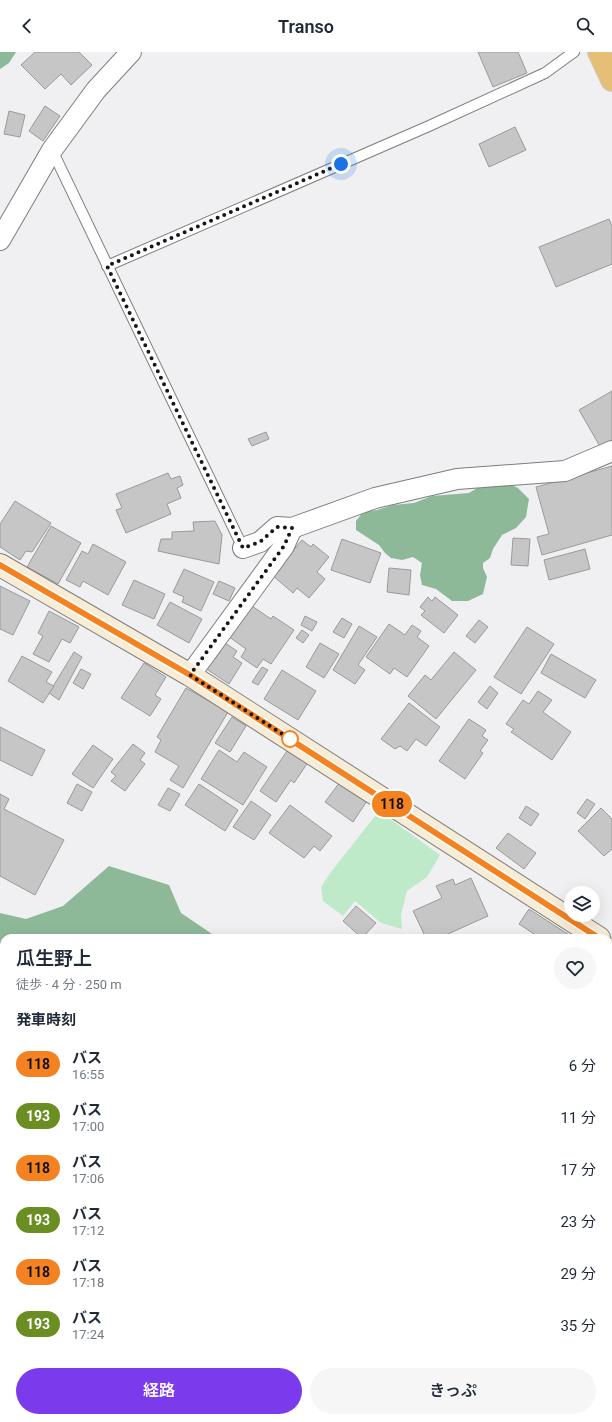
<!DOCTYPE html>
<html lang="ja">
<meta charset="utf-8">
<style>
body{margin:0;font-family:Roboto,"Noto Sans JP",sans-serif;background:#f6f6f7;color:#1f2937;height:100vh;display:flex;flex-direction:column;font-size:15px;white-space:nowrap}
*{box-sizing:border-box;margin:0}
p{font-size:13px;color:#747a83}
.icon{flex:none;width:22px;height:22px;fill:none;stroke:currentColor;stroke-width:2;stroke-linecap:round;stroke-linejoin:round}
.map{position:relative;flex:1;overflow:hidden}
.details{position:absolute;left:0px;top:882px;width:612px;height:488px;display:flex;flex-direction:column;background:#fff;border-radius:12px 12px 0 0;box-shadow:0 4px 16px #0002}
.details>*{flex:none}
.badge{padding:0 8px;border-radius:13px;font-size:14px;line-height:26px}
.controls{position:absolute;left:564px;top:834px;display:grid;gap:8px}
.controls a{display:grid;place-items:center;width:36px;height:36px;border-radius:50%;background:#fff;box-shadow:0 4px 16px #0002;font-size:20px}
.you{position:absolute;width:20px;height:20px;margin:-10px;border:3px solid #fff;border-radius:50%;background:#1a73e8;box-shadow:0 0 0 6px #1a73e833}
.map>.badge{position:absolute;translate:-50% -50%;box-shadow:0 0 0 2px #fff}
h2{padding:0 16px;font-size:15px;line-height:36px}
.round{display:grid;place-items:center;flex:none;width:42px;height:42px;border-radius:21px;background:#f6f6f7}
.overview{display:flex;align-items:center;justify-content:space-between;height:68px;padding:0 16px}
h1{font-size:19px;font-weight:600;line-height:30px}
.action{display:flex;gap:8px;margin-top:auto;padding:8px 16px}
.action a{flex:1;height:46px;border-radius:24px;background:#7c3aed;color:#fff;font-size:16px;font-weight:600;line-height:46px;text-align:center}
.action a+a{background:#f6f6f7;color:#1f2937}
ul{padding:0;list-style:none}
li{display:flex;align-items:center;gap:12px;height:52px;padding:0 16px}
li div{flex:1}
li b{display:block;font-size:15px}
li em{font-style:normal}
li .badge{min-width:44px;font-weight:700;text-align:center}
header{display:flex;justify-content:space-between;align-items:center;height:52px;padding:0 16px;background:#fff;font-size:18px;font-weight:600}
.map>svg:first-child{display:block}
</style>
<header><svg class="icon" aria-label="back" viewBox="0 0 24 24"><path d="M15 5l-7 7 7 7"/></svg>Transo<svg class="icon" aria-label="search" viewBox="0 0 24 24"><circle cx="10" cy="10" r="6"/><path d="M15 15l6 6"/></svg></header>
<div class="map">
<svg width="612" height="1370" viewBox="0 0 612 1370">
<rect width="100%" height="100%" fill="#f0f0f2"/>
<!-- green -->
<polygon fill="#bfeaca" points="379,759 440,803 427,825 407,839 401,863 402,877 381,871 355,849 343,864 323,849 321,835 331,820"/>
<!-- forest -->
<g fill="#8db999">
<polygon points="0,0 16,0 9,11 0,17"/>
<polygon points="503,429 518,436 529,447 526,465 516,476 502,483 493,497 490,506 483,511 483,516 487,525 483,542 468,549 452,549 436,537 422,533 420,523 422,511 413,505 402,508 391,506 385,501 379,493 356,478 356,469 363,460 377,458 393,453 414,451 432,444 469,441 482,433"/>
<polygon points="109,814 169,833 181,861 218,886 4,886 4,1366 608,1366 608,1250 612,1254 612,1370 0,1370 0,861 26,867 63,854"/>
</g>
<!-- building -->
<g fill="#c7c6c7" stroke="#9b9a9b">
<polygon points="35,0 79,0 92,13 71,33 61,22 45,37 21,13"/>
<polygon points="478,0 518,0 527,21 493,35"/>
<polygon points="45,54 60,64 43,89 29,79"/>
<polygon points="9,59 25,63 20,85 4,82"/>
<polygon points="515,75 526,98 489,115 479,92"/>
<polygon points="609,167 612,174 612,212 556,235 539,195"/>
<polygon points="612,339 612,392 602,398 579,358"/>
<polygon points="266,380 269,387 252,394 248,387"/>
<polygon points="612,414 612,483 542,503 537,485 549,482 536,435"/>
<polygon points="168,421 171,427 180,424 183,433 177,436 181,446 167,452 171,462 126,481 116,458 122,456 116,442"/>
<polygon points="15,449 51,471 32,500 26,499 20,508 0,495 0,472"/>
<polygon points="215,469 222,483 219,512 158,499 161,487 172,487 172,480 194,479 193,470"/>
<polygon points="51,474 81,491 58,532 27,515"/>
<polygon points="513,486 530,487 528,514 511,513"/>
<polygon points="342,487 381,501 370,531 331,518"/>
<polygon points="302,488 311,495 313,492 329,505 317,520 325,527 309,546 297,536 293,541 272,523"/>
<polygon points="93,492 126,510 108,543 83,529 80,535 66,528 82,499 88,502"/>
<polygon points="585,497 590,517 549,528 544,508"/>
<polygon points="389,516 411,518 409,543 387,540"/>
<polygon points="184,517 214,530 201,559 182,550 184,545 173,540"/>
<polygon points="134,528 165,542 154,567 122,553"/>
<polygon points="219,529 235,536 229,549 213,542"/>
<polygon points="0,534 30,549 13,583 0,577"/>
<polygon points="428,545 432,549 435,545 458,563 444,581 421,563 425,559 420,555"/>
<polygon points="170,550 202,567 189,591 157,573"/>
<polygon points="249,552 271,567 273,564 294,578 271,612 263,607 257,616 241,605 246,597 228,584"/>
<polygon points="49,559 79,575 70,591 62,587 49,610 33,602 43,584 38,581"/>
<polygon points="305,564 317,570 312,579 301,573"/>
<polygon points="342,566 352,572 344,586 333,580"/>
<polygon points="479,568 488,575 475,591 466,584"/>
<polygon points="389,572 405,583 412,573 421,579 417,585 429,594 407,625 394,616 390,622 366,605"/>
<polygon points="359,574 377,585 358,613 365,618 355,632 333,618"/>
<polygon points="527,575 554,592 521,642 494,625"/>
<polygon points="302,578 309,583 303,591 296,586"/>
<polygon points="222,589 237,599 233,605 242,611 229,632 205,616"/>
<polygon points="320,591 339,602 324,626 306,615"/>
<polygon points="74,600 82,605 59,648 49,641"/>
<polygon points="454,600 476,618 436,667 408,644 425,623 431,628"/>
<polygon points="551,602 596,628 585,646 541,621"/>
<polygon points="22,604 52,620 46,630 54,634 43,651 8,629"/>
<polygon points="144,611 166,625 155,643 161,647 150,664 121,646"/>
<polygon points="262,615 268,618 258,633 252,630"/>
<polygon points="81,617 91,622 83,637 73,631"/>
<polygon points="282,618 316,639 298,668 264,647"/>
<polygon points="490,634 498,641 487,657 478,650"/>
<polygon points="186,636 228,660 183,736 170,728 179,714 155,700 161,688 157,685"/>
<polygon points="538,639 552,648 543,660 571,680 552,708 511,680 514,677 506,672 523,648 529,652"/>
<polygon points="409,651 440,675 426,694 416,687 407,699 400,694 395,697 381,687"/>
<polygon points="232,665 246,674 230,700 215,691"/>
<polygon points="469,667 486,678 482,684 488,688 480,699 483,701 465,727 439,709"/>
<polygon points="0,675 45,698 32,724 0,708"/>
<polygon points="133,692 145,701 140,708 145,712 125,739 111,729 116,724 111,720"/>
<polygon points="93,693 113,707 93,736 72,722"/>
<polygon points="289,696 309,709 294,731 291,728 276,750 260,739"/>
<polygon points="219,698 237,710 244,700 267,715 243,753 201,727"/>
<polygon points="340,730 367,749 353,770 325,750"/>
<polygon points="77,732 92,740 82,759 67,751"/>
<polygon points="199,732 238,758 225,779 185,753"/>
<polygon points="168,736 180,742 170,759 158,753"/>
<polygon points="0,742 9,747 4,757 64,788 35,843 0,824"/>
<polygon points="587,747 595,752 585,767 577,761"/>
<polygon points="251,749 271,763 254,788 233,775"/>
<polygon points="290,753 332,784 320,799 314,794 304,806 269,781"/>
<polygon points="526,754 539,762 531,774 519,766"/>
<polygon points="601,756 612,767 612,797 604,804 578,779"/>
<polygon points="508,781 536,801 524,817 496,796"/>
<polygon points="471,826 488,864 439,886 426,886 413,859 442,846 436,834 453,827 455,833"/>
<polygon points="356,854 376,871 362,886 343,869"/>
<polygon points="529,857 574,886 540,886 519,872"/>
<polygon points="612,1013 612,1064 611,1064 608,1060 608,1016"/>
<polygon points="608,1065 612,1071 612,1095 608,1097"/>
<polygon points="612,1104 612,1140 608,1133 608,1107"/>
</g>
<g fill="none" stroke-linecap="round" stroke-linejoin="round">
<defs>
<g id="lane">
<polyline points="52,98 243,496"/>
<polyline points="107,214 429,74 545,21 574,0"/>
</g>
<g id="street">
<polyline points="0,188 52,98 96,38 131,0"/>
<polyline points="243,496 260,490 277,475 292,476 375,446 457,427 565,419 612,399"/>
<polyline points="190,623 284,494 292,476"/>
</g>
<g id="secondary">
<polyline points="0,513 190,623 599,886"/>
<polyline points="608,897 612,902"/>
</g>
<polyline id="highway" points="599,0 612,28"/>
</defs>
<!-- lane casing -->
<use href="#lane" stroke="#7e7e7f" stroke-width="12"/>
<!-- street casing -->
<use href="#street" stroke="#7e7e7f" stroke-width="22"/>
<!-- secondary casing -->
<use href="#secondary" stroke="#7e7e7f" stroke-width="24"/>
<!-- highway casing -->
<use href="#highway" stroke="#ccc" stroke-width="24"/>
<!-- lane -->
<use href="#lane" stroke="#fff" stroke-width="10"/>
<!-- street -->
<use href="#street" stroke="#fff" stroke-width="20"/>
<!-- secondary -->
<use href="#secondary" stroke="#f7ecd6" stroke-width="22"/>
<!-- highway -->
<use href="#highway" stroke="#e5bf75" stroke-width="22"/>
</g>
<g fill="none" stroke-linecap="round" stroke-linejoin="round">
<defs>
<polyline id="line" points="0,513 190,623 599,886"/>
</defs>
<!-- line casing -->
<use href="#line" stroke="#fff" stroke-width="9"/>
<!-- line -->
<use href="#line" stroke="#f58220" stroke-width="6"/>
<!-- walk -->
<polyline stroke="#171718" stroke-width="4" stroke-dasharray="0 7.2" points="290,687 295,690 190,623 284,494 292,476 277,475 260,490 243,496 107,214 341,112"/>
</g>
<!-- markers -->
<circle fill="#fff" stroke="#f58220" stroke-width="2" cx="290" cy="687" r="8"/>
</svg>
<div class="controls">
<a><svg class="icon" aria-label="layers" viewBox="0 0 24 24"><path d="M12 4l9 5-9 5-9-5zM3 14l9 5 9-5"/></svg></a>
</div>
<div class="you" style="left:341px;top:112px"></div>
<b class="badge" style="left:392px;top:752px;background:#f58220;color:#111">118</b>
<section class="details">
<div class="overview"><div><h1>瓜生野上</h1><p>徒歩 · 4 分 · 250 m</p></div><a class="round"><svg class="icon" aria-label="heart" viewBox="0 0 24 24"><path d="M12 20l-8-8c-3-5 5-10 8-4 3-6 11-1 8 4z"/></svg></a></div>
<h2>発車時刻</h2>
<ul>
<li><span class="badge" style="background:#f58220;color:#111">118</span><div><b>バス</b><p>16:55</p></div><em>6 分</em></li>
<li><span class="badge" style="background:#6b8e23;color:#fff">193</span><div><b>バス</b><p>17:00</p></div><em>11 分</em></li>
<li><span class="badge" style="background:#f58220;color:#111">118</span><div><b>バス</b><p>17:06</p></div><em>17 分</em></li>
<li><span class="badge" style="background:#6b8e23;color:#fff">193</span><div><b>バス</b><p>17:12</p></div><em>23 分</em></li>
<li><span class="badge" style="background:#f58220;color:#111">118</span><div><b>バス</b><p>17:18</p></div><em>29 分</em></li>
<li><span class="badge" style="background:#6b8e23;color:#fff">193</span><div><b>バス</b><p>17:24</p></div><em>35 分</em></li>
</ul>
<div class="action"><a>経路</a><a>きっぷ</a></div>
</section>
</div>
